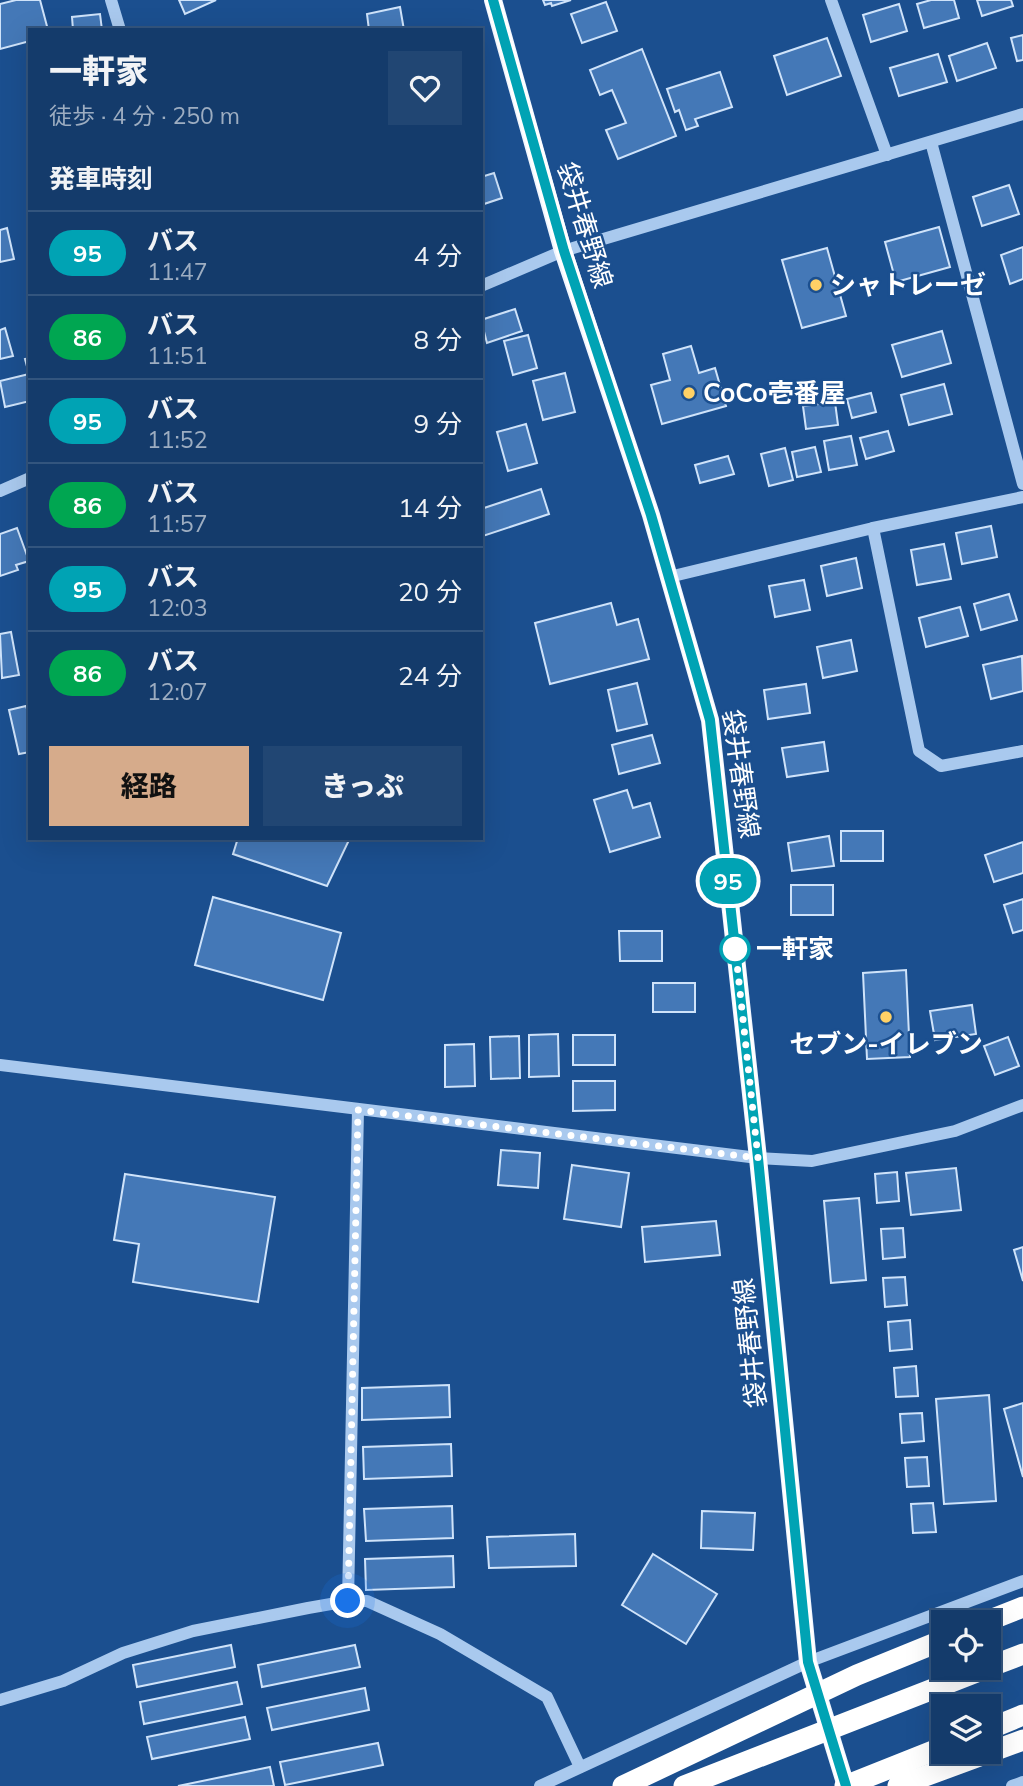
<!DOCTYPE html>
<html lang="ja">
<meta charset="utf-8">
<style>
body{margin:0;font-family:Mulish,"Noto Sans JP",sans-serif;background:#214673;color:#f1f3f6;height:100vh;display:flex;flex-direction:column;font-size:26px;white-space:nowrap}
*{box-sizing:border-box;margin:0}
p{font-size:23px;color:#9dadc1}
.icon{flex:none;width:38px;height:38px;fill:none;stroke:currentColor;stroke-width:2;stroke-linecap:round;stroke-linejoin:round}
.map{position:relative;flex:1;overflow:hidden}
.side{position:absolute;left:28px;top:28px;width:455px;height:812px;display:flex;flex-direction:column;background:#143b6b;border-radius:0px;box-shadow:0 7px 28px #0002,0 0 0 2px #33557e}
.side>*{flex:none}
.badge{padding:0 14px;border-radius:23px;font-size:24px;line-height:46px}
.buttons{position:absolute;left:931px;top:1610px;display:grid;gap:14px}
.buttons a{display:grid;place-items:center;width:70px;height:70px;border-radius:0px;background:#143b6b;box-shadow:0 7px 28px #0002,0 0 0 2px #33557e;font-size:35px}
.you{position:absolute;width:35px;height:35px;margin:-18px;border:5px solid #fff;border-radius:50%;background:#1a73e8;box-shadow:0 0 0 10px #1a73e833}
.map>.badge{position:absolute;translate:-50% -50%;box-shadow:0 0 0 4px #fff}
h2{padding:0 21px;font-size:26px;line-height:63px}
.round{display:grid;place-items:center;flex:none;width:74px;height:74px;border-radius:0px;background:#214673}
.head{display:flex;align-items:center;justify-content:space-between;height:119px;padding:0 21px}
h1{font-size:33px;font-weight:800;line-height:52px}
.cta{display:flex;gap:14px;margin-top:auto;padding:14px 21px}
.cta a{flex:1;height:80px;border-radius:0px;background:#d6ab8b;color:#111;font-size:28px;font-weight:800;line-height:80px;text-align:center}
.cta a+a{background:#214673;color:#f1f3f6}
ul{padding:0;list-style:none}
li{display:flex;align-items:center;gap:21px;height:84px;padding:0 21px;border-top:2px solid #33557e}
li div{flex:1}
li b{display:block;font-size:26px}
li em{font-style:normal}
li .badge{min-width:77px;font-weight:700;text-align:center}
.map>svg:first-child{display:block}
</style>
<div class="map">
<svg width="1023" height="1786" viewBox="0 0 1023 1786">
<rect width="100%" height="100%" fill="#1b4f8f"/>
<!-- building -->
<g fill="#4478b7" stroke="#cfe3fa" stroke-width="2">
<polygon points="16,0 40,0 48,30 30,30 30,41 0,49 0,4"/>
<polygon points="179,0 216,0 185,14"/>
<polygon points="543,0 571,0 552,6 551,3 545,5"/>
<polygon points="931,0 954,0 959,18 924,28 917,4"/>
<polygon points="977,0 1011,0 1013,6 982,16"/>
<polygon points="606,2 617,31 582,43 571,14"/>
<polygon points="899,4 907,31 871,42 863,15"/>
<polygon points="400,7 404,30 369,30 367,14"/>
<polygon points="100,14 102,30 73,30 72,17"/>
<polygon points="1023,35 1023,60 1017,61 1011,38"/>
<polygon points="827,38 841,76 787,95 774,56"/>
<polygon points="987,43 996,68 957,81 949,56"/>
<polygon points="642,49 676,136 618,159 606,130 626,123 612,90 600,95 590,70"/>
<polygon points="938,54 947,82 899,96 890,68"/>
<polygon points="720,72 732,107 695,119 698,126 686,130 679,110 675,112 667,89"/>
<polygon points="494,173 502,198 481,205 481,177"/>
<polygon points="1009,185 1019,214 982,226 973,197"/>
<polygon points="939,227 950,267 896,282 885,242"/>
<polygon points="7,228 14,259 0,262 0,230"/>
<polygon points="1023,247 1023,279 1010,284 1001,255"/>
<polygon points="827,248 846,316 802,328 782,260"/>
<polygon points="515,309 522,331 487,343 481,320"/>
<polygon points="5,328 13,356 0,359 0,330"/>
<polygon points="942,331 951,363 902,377 892,345"/>
<polygon points="528,335 537,368 513,375 504,341"/>
<polygon points="691,346 699,373 715,368 726,406 662,424 651,385 670,380 663,354"/>
<polygon points="30,358 30,401 5,407 0,381 29,374 25,359"/>
<polygon points="565,373 575,412 543,420 533,381"/>
<polygon points="944,384 952,414 909,425 901,395"/>
<polygon points="871,393 876,412 852,418 847,399"/>
<polygon points="835,402 838,425 806,429 803,406"/>
<polygon points="526,424 537,463 508,471 497,432"/>
<polygon points="888,431 894,451 866,459 860,438"/>
<polygon points="851,436 857,465 829,470 824,441"/>
<polygon points="815,447 821,472 797,477 792,452"/>
<polygon points="785,448 793,480 769,486 761,454"/>
<polygon points="728,456 734,474 700,483 695,465"/>
<polygon points="541,489 549,514 483,536 481,509"/>
<polygon points="991,526 997,557 962,564 956,533"/>
<polygon points="17,528 29,561 16,565 18,570 0,576 0,534"/>
<polygon points="944,544 951,579 917,585 911,550"/>
<polygon points="856,558 862,588 827,596 821,566"/>
<polygon points="804,580 810,610 775,617 769,586"/>
<polygon points="1009,594 1017,620 981,630 974,604"/>
<polygon points="611,603 617,625 638,619 649,659 550,684 535,623"/>
<polygon points="960,607 968,636 926,647 919,618"/>
<polygon points="11,632 19,675 2,678 0,634"/>
<polygon points="851,640 857,671 823,678 817,647"/>
<polygon points="1022,656 1023,691 991,699 983,665"/>
<polygon points="637,683 647,724 617,731 608,690"/>
<polygon points="806,684 810,713 768,719 764,690"/>
<polygon points="26,706 30,719 30,752 19,754 9,710"/>
<polygon points="652,735 660,763 619,774 612,745"/>
<polygon points="824,742 828,771 787,777 782,748"/>
<polygon points="627,790 633,808 650,803 660,837 610,852 594,800"/>
<rect x="841" y="831" width="42" height="30"/>
<polygon points="829,836 834,866 792,871 788,843"/>
<polygon points="238,838 350,838 327,886 233,854"/>
<polygon points="1023,842 1023,873 994,882 985,855"/>
<rect x="791" y="885" width="42" height="30"/>
<polygon points="213,897 341,933 323,1000 195,965"/>
<polygon points="1023,899 1023,930 1013,933 1004,905"/>
<polygon points="619,931 662,931 662,961 620,961"/>
<polygon points="906,970 910,1057 867,1059 863,973"/>
<rect x="653" y="983" width="42" height="29"/>
<polygon points="972,1005 976,1034 935,1040 930,1011"/>
<polygon points="558,1034 559,1076 529,1077 529,1035"/>
<rect x="573" y="1035" width="42" height="30"/>
<polygon points="519,1036 520,1078 491,1079 490,1037"/>
<polygon points="1008,1037 1019,1066 995,1075 984,1046"/>
<polygon points="474,1044 475,1086 445,1087 445,1045"/>
<polygon points="573,1081 615,1081 615,1110 573,1111"/>
<polygon points="501,1150 540,1153 538,1188 498,1185"/>
<polygon points="572,1165 629,1173 621,1227 564,1219"/>
<polygon points="956,1168 961,1210 911,1215 906,1173"/>
<polygon points="897,1172 899,1201 877,1203 875,1174"/>
<polygon points="125,1174 275,1197 258,1302 133,1282 139,1244 114,1240"/>
<polygon points="859,1198 866,1280 831,1283 824,1201"/>
<polygon points="716,1221 720,1255 645,1262 642,1227"/>
<polygon points="903,1228 905,1257 883,1259 881,1229"/>
<polygon points="1023,1247 1023,1281 1014,1250"/>
<polygon points="905,1277 907,1305 885,1307 883,1278"/>
<polygon points="910,1320 912,1349 890,1351 888,1322"/>
<polygon points="916,1366 918,1396 896,1397 894,1368"/>
<polygon points="449,1385 450,1417 362,1420 362,1388"/>
<polygon points="989,1395 996,1501 944,1504 936,1399"/>
<polygon points="1023,1403 1023,1477 1004,1409"/>
<polygon points="922,1413 924,1441 902,1443 900,1414"/>
<polygon points="451,1444 452,1476 364,1479 363,1447"/>
<polygon points="927,1457 929,1486 907,1487 905,1458"/>
<polygon points="933,1503 936,1532 913,1533 911,1504"/>
<polygon points="452,1506 453,1538 366,1541 364,1509"/>
<polygon points="702,1511 755,1513 753,1550 701,1548"/>
<polygon points="575,1534 576,1566 489,1568 487,1537"/>
<polygon points="653,1554 717,1594 686,1644 622,1605"/>
<polygon points="453,1556 454,1587 366,1590 365,1559"/>
<polygon points="231,1645 235,1667 137,1687 133,1665"/>
<polygon points="355,1645 360,1667 262,1687 258,1665"/>
<polygon points="237,1682 242,1704 144,1724 140,1702"/>
<polygon points="365,1688 369,1710 272,1730 267,1708"/>
<polygon points="245,1717 250,1739 152,1759 147,1737"/>
<polygon points="378,1743 383,1765 285,1785 280,1762"/>
<polygon points="270,1767 274,1786 178,1786"/>
</g>
<g fill="none" stroke-linecap="round" stroke-linejoin="round">
<!-- minor -->
<g stroke="#a9c9ee" stroke-width="12">
<polyline points="111,0 120,30"/>
<polyline points="831,0 887,155"/>
<polyline points="931,142 1023,484"/>
<polyline points="481,286 563,251 1023,114"/>
<polyline points="0,491 30,478"/>
<polyline points="873,528 919,751 941,766 1023,751"/>
<polyline points="669,577 873,528 1023,497"/>
<polyline points="0,1065 758,1158 812,1161 955,1131 1023,1105"/>
<polyline points="348,1601 358,1110"/>
<polyline points="0,1700 63,1681 123,1653 193,1631 308,1608 348,1601 367,1601 440,1634 547,1697 580,1767"/>
<polyline points="540,1786 808,1662 1023,1581"/>
<polyline points="1012,1786 1023,1782"/>
</g>
<!-- major -->
<polyline stroke="#f0f6ff" stroke-width="18" points="493,0 563,251 651,515 710,720 758,1158 808,1662 846,1786"/>
<!-- highway -->
<g stroke="#fff" stroke-width="21">
<polyline points="985,1622 1023,1607"/>
<polyline points="989,1667 1023,1654"/>
<polyline points="989,1729 1023,1715"/>
<polyline points="623,1786 857,1675 943,1640"/>
<polyline points="684,1786 987,1668"/>
<polyline points="845,1786 943,1747"/>
<polyline points="898,1786 1023,1740"/>
</g>
</g>
<g fill="none" stroke-linecap="round" stroke-linejoin="round">
<defs>
<polyline id="line" points="493,0 564,251 651,515 710,720 758,1158 808,1662 846,1786"/>
</defs>
<!-- line casing -->
<use href="#line" stroke="#fff" stroke-width="16"/>
<!-- line -->
<use href="#line" stroke="#00a3b4" stroke-width="10"/>
<!-- walk -->
<polyline stroke="#fff" stroke-width="7" stroke-dasharray="0 12.6" points="348,1601 358,1110 758,1158 734,936 735,949"/>
</g>
<!-- markers -->
<g fill="#ffd166" stroke="#1b4f8f" stroke-width="2.5">
<circle cx="816" cy="285" r="7"/>
<circle cx="689" cy="393" r="7"/>
<circle cx="886" cy="1017" r="7"/>
</g>
<circle fill="#fff" stroke="#00a3b4" stroke-width="3.5" cx="735" cy="949" r="14"/>
<g text-anchor="middle" stroke-width="5" stroke-linejoin="round" paint-order="stroke">
<!-- street labels -->
<g font-size="26" fill="#fff" stroke="#1b4f8f">
<text transform="translate(585 225) rotate(73)" y="9">袋井春野線</text>
<text transform="translate(741 774) rotate(82)" y="9">袋井春野線</text>
<text transform="translate(750 1343) rotate(-96)" y="9">袋井春野線</text>
</g>
<!-- poi labels -->
<g font-size="26" font-weight="bold" fill="#fff" stroke="#1b4f8f" text-anchor="start">
<text x="830" y="294">シャトレーゼ</text>
<text x="703" y="402">CoCo壱番屋</text>
<text x="886" y="1053" text-anchor="middle">セブン-イレブン</text>
</g>
<!-- stop labels -->
<g font-size="26" font-weight="bold" fill="#fff" stroke="#1b4f8f" text-anchor="start">
<text x="756" y="958">一軒家</text>
</g>
</g>
</svg>
<div class="buttons">
<a><svg class="icon" aria-label="locate" viewBox="0 0 24 24"><circle cx="12" cy="12" r="6"/><path d="M12 2v4M12 18v4M2 12h4M18 12h4"/></svg></a>
<a><svg class="icon" aria-label="layers" viewBox="0 0 24 24"><path d="M12 4l9 5-9 5-9-5zM3 14l9 5 9-5"/></svg></a>
</div>
<div class="you" style="left:348px;top:1601px"></div>
<b class="badge" style="left:728px;top:881px;background:#00a3b4;color:#fff">95</b>
<section class="side">
<div class="head"><div><h1>一軒家</h1><p>徒歩 · 4 分 · 250 m</p></div><a class="round"><svg class="icon" aria-label="heart" viewBox="0 0 24 24"><path d="M12 20l-8-8c-3-5 5-10 8-4 3-6 11-1 8 4z"/></svg></a></div>
<h2>発車時刻</h2>
<ul>
<li><span class="badge" style="background:#00a3b4;color:#fff">95</span><div><b>バス</b><p>11:47</p></div><em>4 分</em></li>
<li><span class="badge" style="background:#00a651;color:#fff">86</span><div><b>バス</b><p>11:51</p></div><em>8 分</em></li>
<li><span class="badge" style="background:#00a3b4;color:#fff">95</span><div><b>バス</b><p>11:52</p></div><em>9 分</em></li>
<li><span class="badge" style="background:#00a651;color:#fff">86</span><div><b>バス</b><p>11:57</p></div><em>14 分</em></li>
<li><span class="badge" style="background:#00a3b4;color:#fff">95</span><div><b>バス</b><p>12:03</p></div><em>20 分</em></li>
<li><span class="badge" style="background:#00a651;color:#fff">86</span><div><b>バス</b><p>12:07</p></div><em>24 分</em></li>
</ul>
<div class="cta"><a>経路</a><a>きっぷ</a></div>
</section>
</div>
